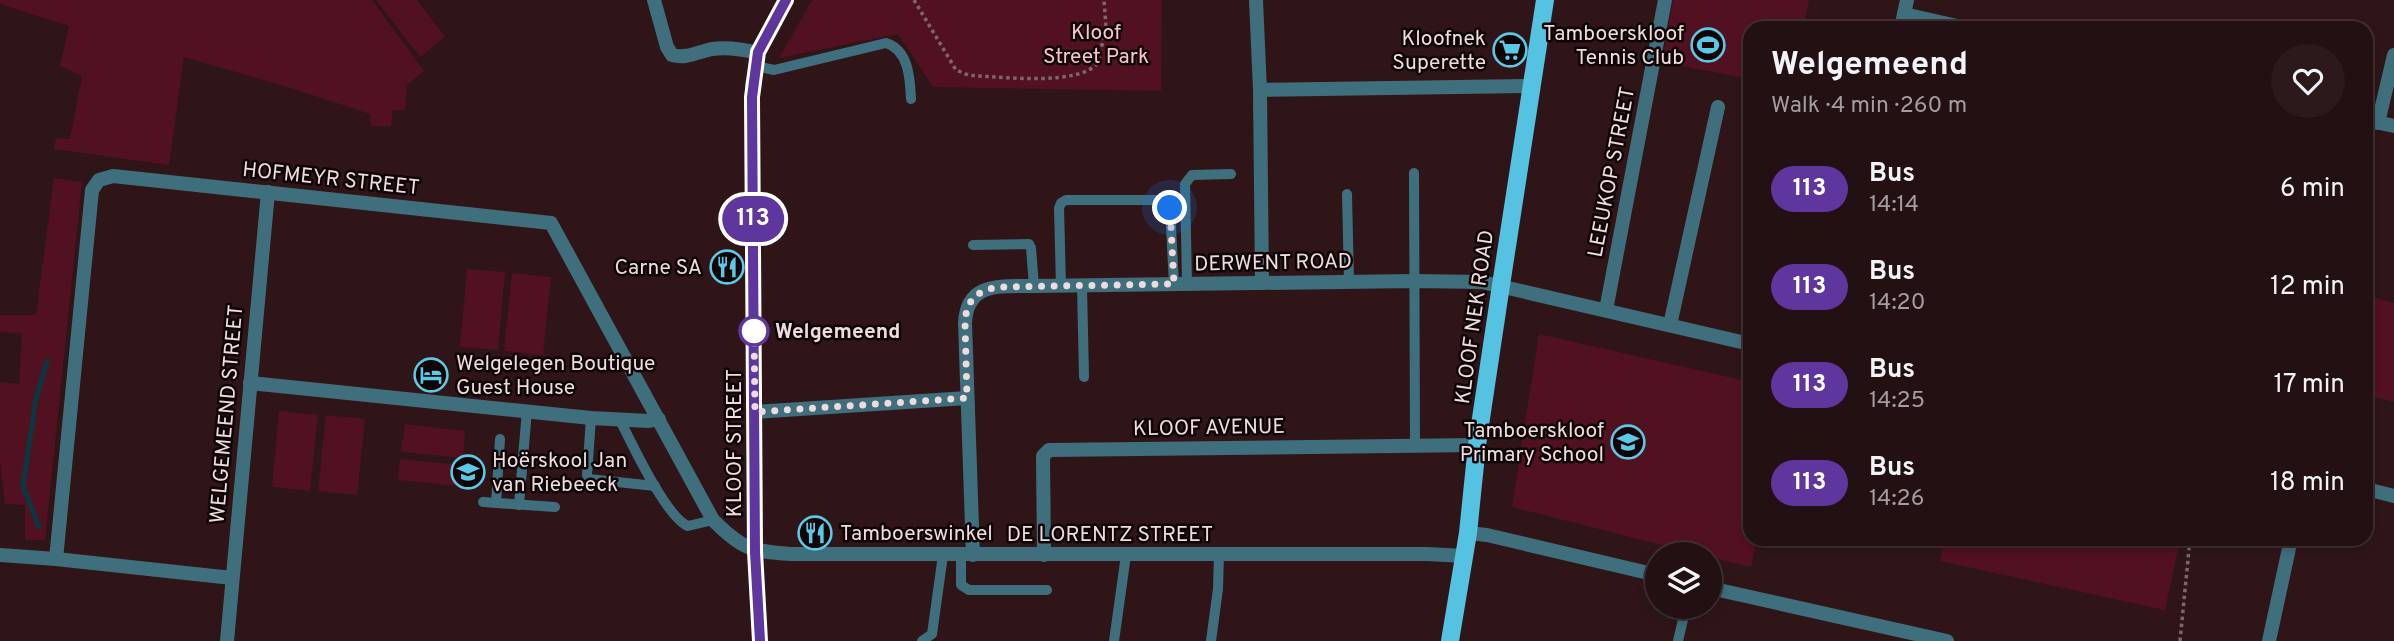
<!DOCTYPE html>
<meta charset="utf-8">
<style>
body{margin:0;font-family:Overpass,sans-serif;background:#2b191b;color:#f1f3f6;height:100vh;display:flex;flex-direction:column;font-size:26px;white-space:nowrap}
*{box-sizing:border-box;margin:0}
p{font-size:23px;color:#a39d9f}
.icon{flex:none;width:38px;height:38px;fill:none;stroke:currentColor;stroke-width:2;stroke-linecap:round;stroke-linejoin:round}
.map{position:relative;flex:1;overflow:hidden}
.drawer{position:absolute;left:1743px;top:21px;width:630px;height:525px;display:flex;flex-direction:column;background:#231012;border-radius:21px;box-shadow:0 4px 10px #0003,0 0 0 2px #403032}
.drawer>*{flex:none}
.badge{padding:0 14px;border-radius:23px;font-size:24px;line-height:46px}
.fabs{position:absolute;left:1645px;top:542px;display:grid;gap:14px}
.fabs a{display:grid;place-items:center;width:77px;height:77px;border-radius:50%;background:#231012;box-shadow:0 4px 10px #0003,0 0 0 2px #403032;font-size:35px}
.you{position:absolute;width:35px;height:35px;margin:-18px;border:5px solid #fff;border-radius:50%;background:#1a73e8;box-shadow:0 0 0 10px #1a73e833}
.map>.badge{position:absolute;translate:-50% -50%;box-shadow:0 0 0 4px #fff}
.round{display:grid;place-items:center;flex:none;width:74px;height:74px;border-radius:37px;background:#2b191b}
.overview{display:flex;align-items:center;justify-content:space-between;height:119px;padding:0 28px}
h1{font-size:33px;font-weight:700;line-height:52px}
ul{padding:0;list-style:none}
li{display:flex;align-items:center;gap:21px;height:98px;padding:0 28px}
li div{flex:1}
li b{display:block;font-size:26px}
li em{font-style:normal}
li .badge{min-width:77px;font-weight:700;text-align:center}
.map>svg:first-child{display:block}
</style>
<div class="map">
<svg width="2394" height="641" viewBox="0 0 2394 641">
<rect width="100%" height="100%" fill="#2f1518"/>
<!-- green -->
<g fill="#521120">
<polygon points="0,0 372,0 424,71 407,85 405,110 393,110 391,126 371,126 370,114 288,87 184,57 169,165 54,149 56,138 70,139 82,76 60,66 69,26 0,4"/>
<polygon points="376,0 417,0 445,37 420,57"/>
<polygon points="812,0 1162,0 1161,91 933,87 898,34 779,58"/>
<polygon points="1673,0 1809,0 1803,28 1750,28 1750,79 1662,62"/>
<polygon points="54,178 82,182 45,540 25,540 25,505 5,504 0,461 0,382 19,384 22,333 0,332 0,315 36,315"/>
<polygon points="467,269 505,272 498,350 460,347"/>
<polygon points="512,273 551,277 543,355 504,351"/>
<polygon points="2366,295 2394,303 2394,402 2366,395"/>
<polygon points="1539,334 1750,382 1750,539 1757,539 1751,567 1710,557 1710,555 1701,555 1512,507"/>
<polygon points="279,411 318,415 310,491 272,487"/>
<polygon points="326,415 365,419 357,495 318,491"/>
<polygon points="405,424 465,431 463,458 401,452"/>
<polygon points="400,459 461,465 460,486 398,480"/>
<polygon points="1945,539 2180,539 2165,610 1940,561"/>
</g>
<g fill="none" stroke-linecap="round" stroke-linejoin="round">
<!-- stream -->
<g stroke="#093742" stroke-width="5">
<polyline points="32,427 35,402 47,361"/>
<polyline points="31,431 23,486 39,527"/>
</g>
<!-- path -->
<g stroke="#7e676a" stroke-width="3.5" stroke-dasharray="3.5 3.5" stroke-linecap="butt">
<path d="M914 0 956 70 968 75 977 76C1006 77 1078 86 1098 63L1106 27 1104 0"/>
<polyline points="2180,641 2190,539"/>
</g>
<!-- service -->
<g stroke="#3f6f7d" stroke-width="10">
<path d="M755 66 774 70 886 43C909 50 910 79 911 99"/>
<polyline points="1414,173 1415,445"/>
<polyline points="1347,194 1349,282"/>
<polyline points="973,245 1029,244 1031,248 1034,286"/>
<polyline points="1187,284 1185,184 1192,175 1231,174"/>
<polyline points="1061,286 1059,208 1061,203 1066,200 1165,200 1170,208 1174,284"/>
<polyline points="1082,286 1084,377"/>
<polyline points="591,418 587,475 589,479 655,486"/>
<path d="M620 420C632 444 666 517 688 526L713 520"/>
<polyline points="483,502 555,507"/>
<polyline points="496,503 500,439"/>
<polyline points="519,505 527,410"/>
<polyline points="961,555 961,585 969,590 1047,590"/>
<polyline points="922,641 932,634 943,555"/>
<polyline points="1114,641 1126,555"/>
<polyline points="1211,641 1218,589 1219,554"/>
<polyline points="1678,641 1686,607"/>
</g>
<!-- minor -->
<g stroke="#3f6f7d" stroke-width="14">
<path d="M654 0 667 47 672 55C686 59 698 52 712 49 727 47 742 49 758 53"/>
<polyline points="1256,0 1260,90 1262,283"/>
<polyline points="1904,14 1966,28"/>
<polyline points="1901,28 1907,0"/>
<polyline points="1260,90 1532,86"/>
<polyline points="2366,120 2394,126"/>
<polyline points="2378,123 2394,55"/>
<polyline points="1606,310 1665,0"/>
<polyline points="1670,325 1718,107"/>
<polyline points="250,383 591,418 649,421 659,419"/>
<polyline points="755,412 967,398"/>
<polyline points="2366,489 2394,496"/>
<polyline points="1468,533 1487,535 1657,575"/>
<polyline points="0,555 56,559 232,578"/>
<path d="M973 555 965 323C967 280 1003 287 1034 286L1414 281 1482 282 1750 344"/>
<polyline points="1044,555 1043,456 1049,450 1477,445"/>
<path d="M56 559 92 190 99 180 113 176 551 223 713 520C742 549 750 551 791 554H1427L1464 556"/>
<polyline points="1710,588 1947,641"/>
<polyline points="227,641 268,192"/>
<polyline points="2269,641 2291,539"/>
</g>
<!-- tertiary -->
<polyline stroke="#3f6f7d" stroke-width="14" points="760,641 755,552 752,85 758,53 786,0"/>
<!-- primary -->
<polyline stroke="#54c2e0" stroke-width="18" points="1450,641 1468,533 1477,445 1501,285 1545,0"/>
</g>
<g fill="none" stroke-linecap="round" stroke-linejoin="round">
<defs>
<polyline id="line" points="760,641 755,552 752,97 758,52 786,0"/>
</defs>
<!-- line casing -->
<use href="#line" stroke="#fff" stroke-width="16"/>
<!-- line -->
<use href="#line" stroke="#5e369d" stroke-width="10"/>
<!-- walk -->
<path stroke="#eedbdd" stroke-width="7" stroke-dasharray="0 12.6" d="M754 331 755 412 967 398 965 323C966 300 977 290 999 287L1174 284 1170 208"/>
</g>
<!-- icons -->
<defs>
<symbol id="stadium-ring" viewBox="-11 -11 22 22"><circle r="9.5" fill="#0f0506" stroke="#5bc8e6" stroke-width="1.5"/><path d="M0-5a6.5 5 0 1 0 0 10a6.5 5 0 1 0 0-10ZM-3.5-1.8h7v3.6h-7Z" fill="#5bc8e6"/></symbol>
<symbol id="supermarket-ring" viewBox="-11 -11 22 22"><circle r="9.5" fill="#0f0506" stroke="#5bc8e6" stroke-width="1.5"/><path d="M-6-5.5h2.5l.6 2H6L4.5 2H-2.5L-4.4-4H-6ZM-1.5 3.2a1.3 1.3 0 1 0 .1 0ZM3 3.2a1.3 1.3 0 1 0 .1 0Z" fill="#5bc8e6"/></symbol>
<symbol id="restaurant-ring" viewBox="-11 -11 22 22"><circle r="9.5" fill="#0f0506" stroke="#5bc8e6" stroke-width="1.5"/><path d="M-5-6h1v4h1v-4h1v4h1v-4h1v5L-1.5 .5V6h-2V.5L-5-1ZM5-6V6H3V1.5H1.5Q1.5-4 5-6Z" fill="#5bc8e6"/></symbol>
<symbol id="hotel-ring" viewBox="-11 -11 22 22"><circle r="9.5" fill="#0f0506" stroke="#5bc8e6" stroke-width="1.5"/><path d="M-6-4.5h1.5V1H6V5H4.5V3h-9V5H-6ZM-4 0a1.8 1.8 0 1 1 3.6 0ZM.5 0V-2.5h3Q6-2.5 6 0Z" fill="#5bc8e6"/></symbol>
<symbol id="school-ring" viewBox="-11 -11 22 22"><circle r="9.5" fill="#0f0506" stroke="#5bc8e6" stroke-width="1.5"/><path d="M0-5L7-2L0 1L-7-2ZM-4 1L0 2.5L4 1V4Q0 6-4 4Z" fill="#5bc8e6"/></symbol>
</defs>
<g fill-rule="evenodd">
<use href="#stadium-ring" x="1689" y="26" width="38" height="38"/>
<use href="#supermarket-ring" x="1491" y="31" width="38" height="38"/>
<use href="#restaurant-ring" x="708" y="248" width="38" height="38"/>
<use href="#hotel-ring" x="412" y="356" width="38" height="38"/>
<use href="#school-ring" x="1609" y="423" width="38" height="38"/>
<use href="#school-ring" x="449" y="453" width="38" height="38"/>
<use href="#restaurant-ring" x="796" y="514" width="38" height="38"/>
</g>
<!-- markers -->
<circle fill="#fff" stroke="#5e369d" stroke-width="3.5" cx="754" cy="331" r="14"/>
<g text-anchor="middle" stroke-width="5" stroke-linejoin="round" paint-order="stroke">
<!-- park labels -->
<g font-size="21" fill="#f9c3c8" stroke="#0f0506">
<text x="1096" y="39">Kloof<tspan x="1096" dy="24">Street Park</tspan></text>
</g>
<!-- poi labels -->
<g font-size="21" fill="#eedbdd" stroke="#0f0506" text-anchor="end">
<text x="1684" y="40">Tamboerskloof<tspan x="1684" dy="24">Tennis Club</tspan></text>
<text x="1486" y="45">Kloofnek<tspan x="1486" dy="24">Superette</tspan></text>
<text x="702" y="274">Carne SA</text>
<text x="456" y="370" text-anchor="start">Welgelegen Boutique<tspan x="456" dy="24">Guest House</tspan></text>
<text x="1604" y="437">Tamboerskloof<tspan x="1604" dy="24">Primary School</tspan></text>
<text x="492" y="467" text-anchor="start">Hoërskool Jan<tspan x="492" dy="24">van Riebeeck</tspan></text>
<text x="840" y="540" text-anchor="start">Tamboerswinkel</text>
</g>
<!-- street labels -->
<g font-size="21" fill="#eedbdd" stroke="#0f0506">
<text transform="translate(1611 172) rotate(-79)" y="7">LEEUKOP STREET</text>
<text transform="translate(331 178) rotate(6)" y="7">HOFMEYR STREET</text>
<text transform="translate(1273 262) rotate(-1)" y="7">DERWENT ROAD</text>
<text transform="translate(1474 317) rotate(-82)" y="7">KLOOF NEK ROAD</text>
<text transform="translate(226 414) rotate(-85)" y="7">WELGEMEEND STREET</text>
<text transform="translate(1209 427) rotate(-1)" y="7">KLOOF AVENUE</text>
<text transform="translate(734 443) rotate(-90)" y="7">KLOOF STREET</text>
<text x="1110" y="541">DE LORENTZ STREET</text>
</g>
<!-- stop labels -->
<g font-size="21" font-weight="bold" fill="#eedbdd" stroke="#0f0506" text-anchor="start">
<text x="775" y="338">Welgemeend</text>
</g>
</g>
</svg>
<div class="fabs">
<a><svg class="icon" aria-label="layers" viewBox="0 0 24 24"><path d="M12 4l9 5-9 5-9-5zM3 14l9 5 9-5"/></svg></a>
</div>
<div class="you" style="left:1170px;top:208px"></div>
<b class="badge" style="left:753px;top:219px;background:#5e369d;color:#fff">113</b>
<section class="drawer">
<div class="overview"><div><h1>Welgemeend</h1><p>Walk · 4 min · 260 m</p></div><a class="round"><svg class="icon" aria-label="heart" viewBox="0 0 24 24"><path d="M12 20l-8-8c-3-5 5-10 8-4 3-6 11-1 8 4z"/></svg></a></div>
<ul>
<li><span class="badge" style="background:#5e369d;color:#fff">113</span><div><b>Bus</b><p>14:14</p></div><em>6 min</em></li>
<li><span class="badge" style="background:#5e369d;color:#fff">113</span><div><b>Bus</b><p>14:20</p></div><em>12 min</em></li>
<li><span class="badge" style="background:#5e369d;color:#fff">113</span><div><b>Bus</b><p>14:25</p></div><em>17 min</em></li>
<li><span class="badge" style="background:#5e369d;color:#fff">113</span><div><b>Bus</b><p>14:26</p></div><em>18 min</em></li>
</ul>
</section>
</div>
